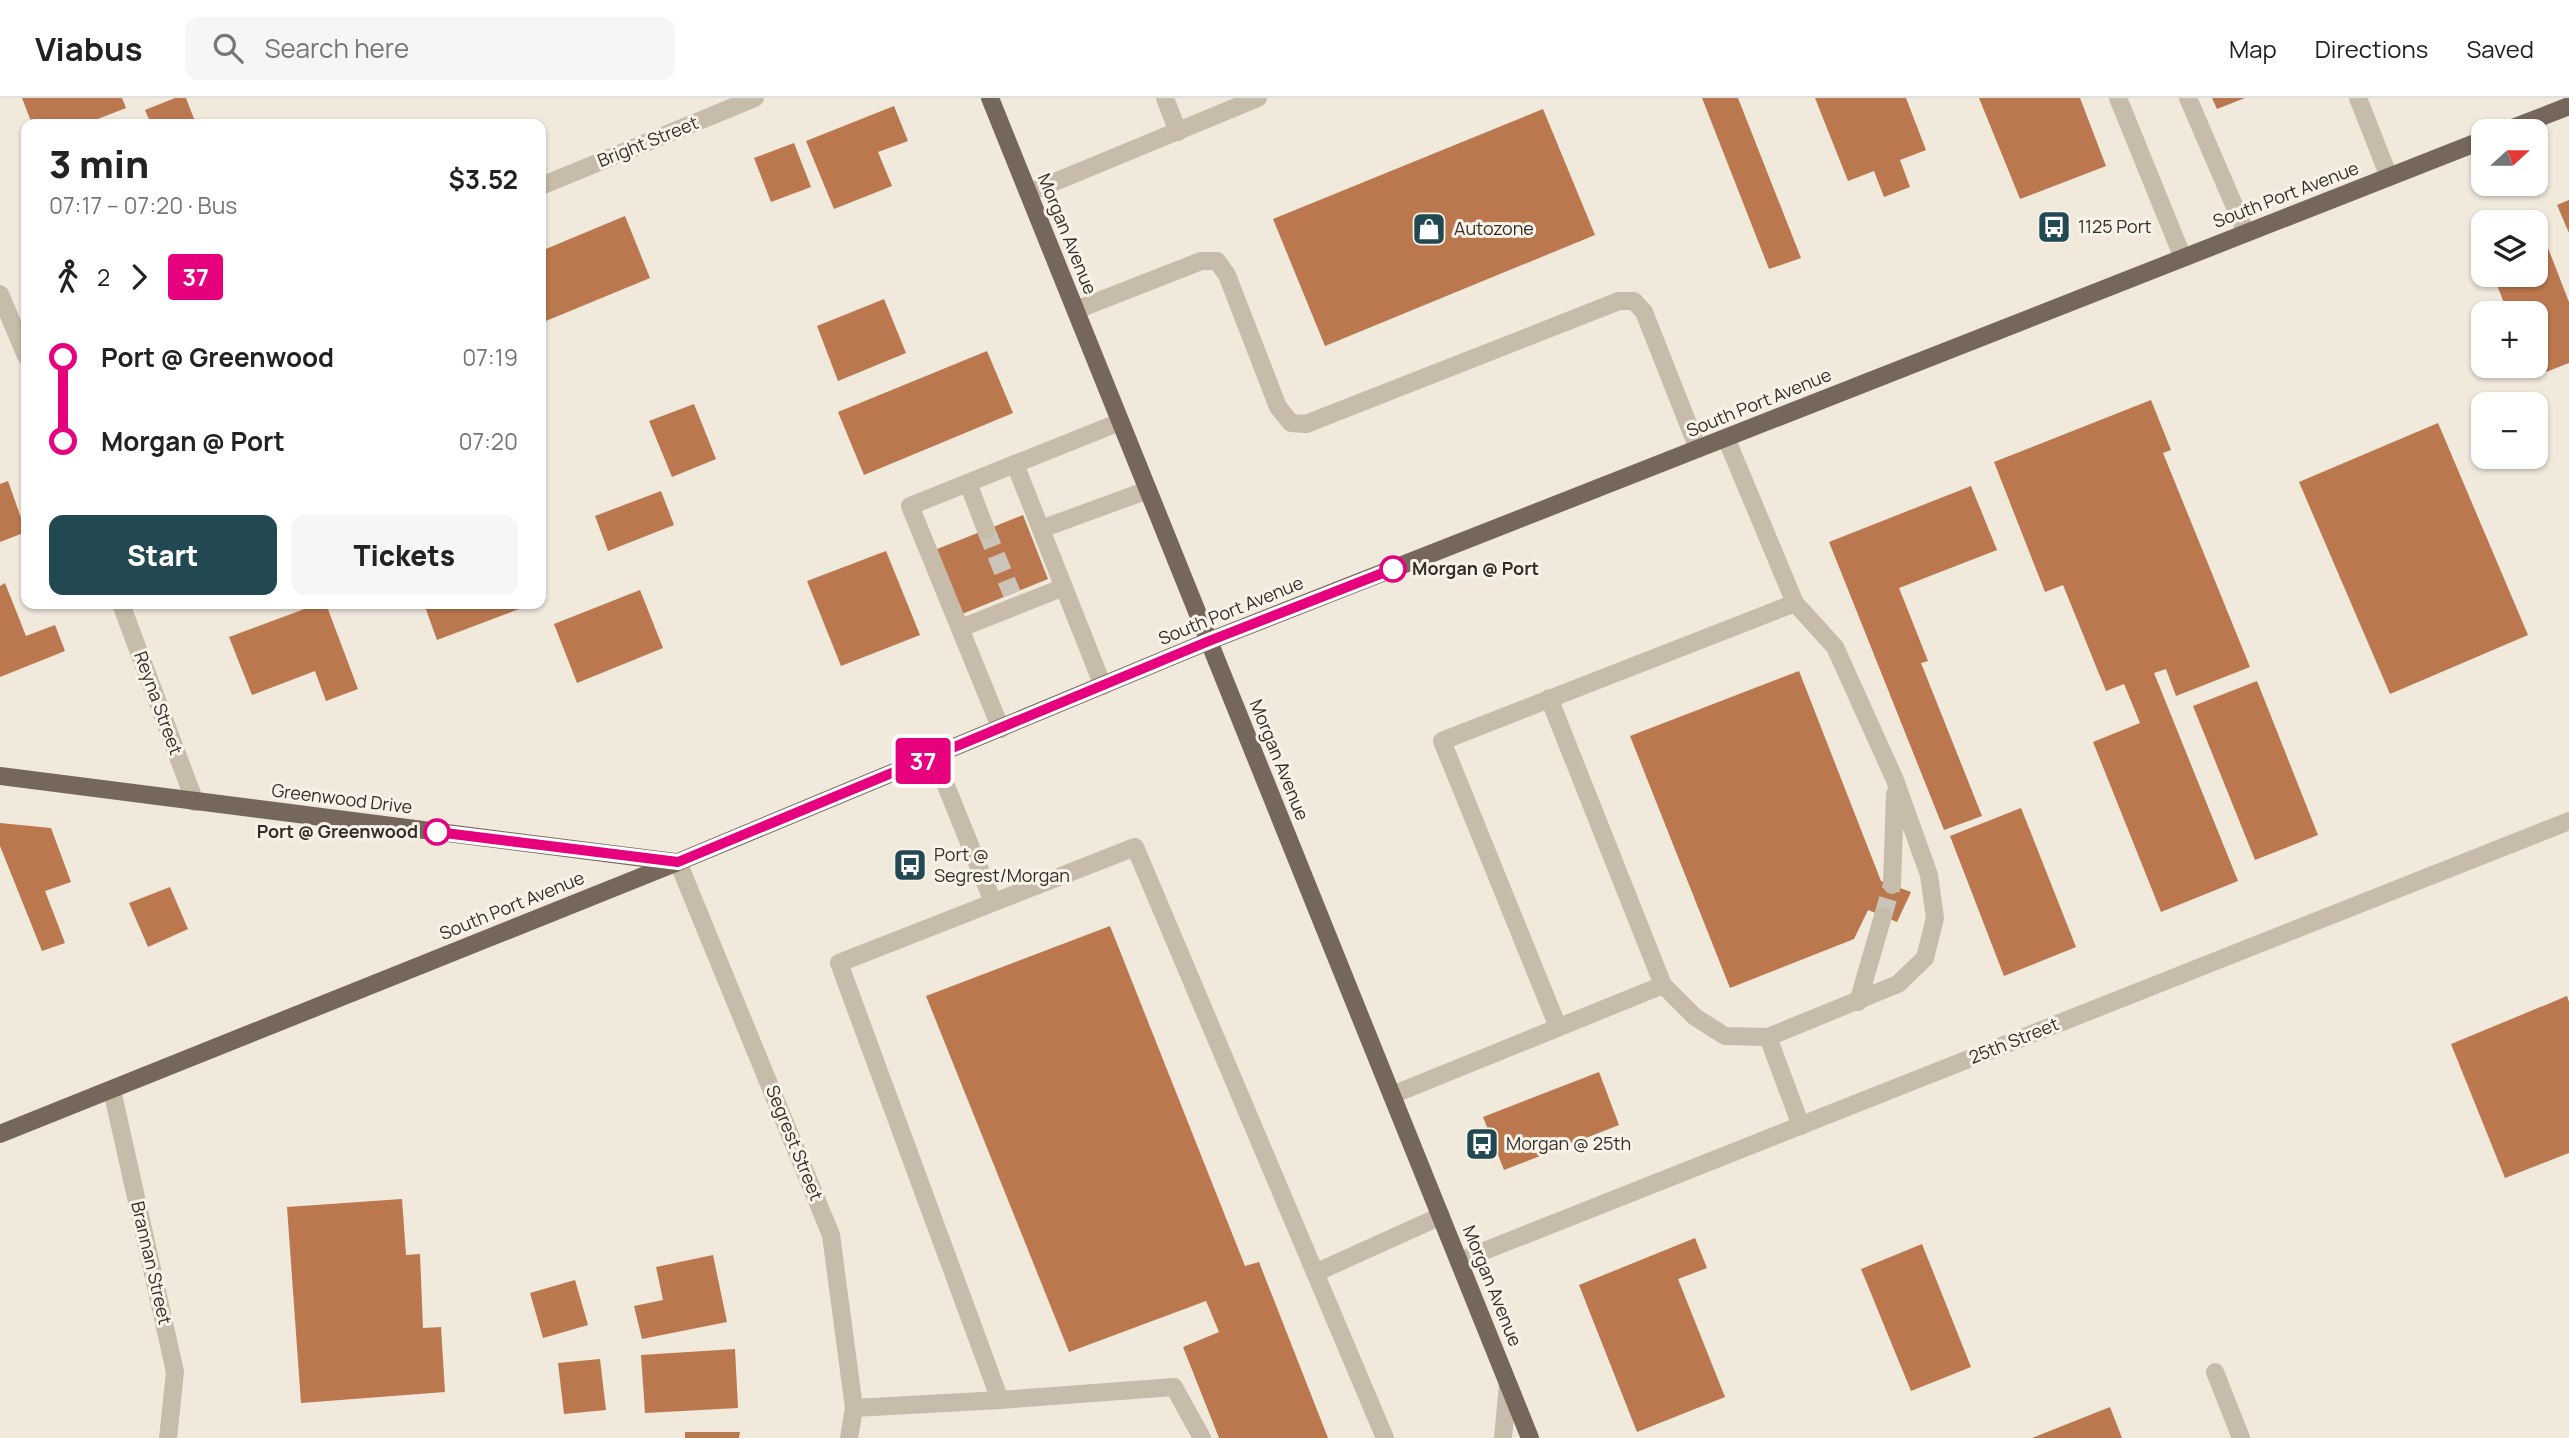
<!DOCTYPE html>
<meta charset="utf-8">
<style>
body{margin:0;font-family:Manrope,sans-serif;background:#f6f6f6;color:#222;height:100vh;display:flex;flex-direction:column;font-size:26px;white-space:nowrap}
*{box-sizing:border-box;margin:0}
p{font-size:23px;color:#767676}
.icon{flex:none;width:38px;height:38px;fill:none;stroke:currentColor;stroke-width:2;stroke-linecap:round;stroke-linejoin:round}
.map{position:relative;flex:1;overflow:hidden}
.details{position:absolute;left:21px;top:21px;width:525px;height:490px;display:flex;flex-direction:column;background:#fff;border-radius:14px;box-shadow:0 2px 5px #0004}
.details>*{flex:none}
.badge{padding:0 14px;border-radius:5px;font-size:24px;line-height:46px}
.needle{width:46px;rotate:69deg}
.tools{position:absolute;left:2471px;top:21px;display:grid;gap:14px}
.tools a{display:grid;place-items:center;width:77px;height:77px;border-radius:14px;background:#fff;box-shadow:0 2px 5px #0004;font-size:35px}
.map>.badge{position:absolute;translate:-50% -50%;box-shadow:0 0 0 4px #fff}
.legs{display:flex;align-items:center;gap:10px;height:77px;padding:0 28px;font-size:23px}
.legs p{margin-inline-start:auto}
.headline{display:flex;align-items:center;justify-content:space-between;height:119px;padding:0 28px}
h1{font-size:38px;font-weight:800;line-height:52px}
.button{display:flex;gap:14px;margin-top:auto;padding:14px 28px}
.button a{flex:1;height:80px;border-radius:14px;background:#224952;color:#fff;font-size:28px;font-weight:800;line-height:80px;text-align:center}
.button a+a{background:#f6f6f6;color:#222}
ul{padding:0 28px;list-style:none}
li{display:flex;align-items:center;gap:24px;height:84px;font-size:26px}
li i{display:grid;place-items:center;width:10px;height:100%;margin:0 9px;background:currentColor}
li i::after{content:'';width:18px;height:18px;margin:-9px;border:5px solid;border-radius:50%;background:#fff}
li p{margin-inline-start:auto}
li:first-child i{background:linear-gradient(#0000 50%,currentColor 0)}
li:last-child i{background:linear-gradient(currentColor 50%,#0000 0)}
header{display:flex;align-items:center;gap:42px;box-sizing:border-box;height:98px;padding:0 35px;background:#fff;border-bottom:2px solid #e0e0e0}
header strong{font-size:33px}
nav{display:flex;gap:38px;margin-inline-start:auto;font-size:24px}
.search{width:490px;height:63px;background:#f6f6f6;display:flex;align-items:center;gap:18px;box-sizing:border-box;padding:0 24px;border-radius:14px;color:#767676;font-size:26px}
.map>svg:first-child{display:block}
</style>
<header>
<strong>Viabus</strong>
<div class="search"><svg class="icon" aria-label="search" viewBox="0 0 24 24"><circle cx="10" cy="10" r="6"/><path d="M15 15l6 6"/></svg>Search here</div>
<nav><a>Map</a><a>Directions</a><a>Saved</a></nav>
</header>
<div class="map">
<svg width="2569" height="1340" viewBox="0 0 2569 1340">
<rect width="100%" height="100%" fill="#f0e9dc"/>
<!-- building -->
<g fill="#bb784f">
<polygon points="22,0 122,0 126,10 85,26 32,26"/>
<polygon points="175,0 186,0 196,26 151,26 145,12"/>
<polygon points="1702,0 1738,0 1801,160 1769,171"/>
<polygon points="1815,0 1906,0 1926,52 1900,62 1910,89 1884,99 1874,73 1848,83"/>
<polygon points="1979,0 2080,0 2106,68 2020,101"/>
<polygon points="2212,0 2245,0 2217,11"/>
<polygon points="894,8 908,43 878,54 892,88 834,111 806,43"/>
<polygon points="1543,11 1595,137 1325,248 1273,121"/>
<polygon points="794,45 811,89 771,104 754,60"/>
<polygon points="2569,102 2569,135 2557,107"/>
<polygon points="625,118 650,180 541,225 541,153"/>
<polygon points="2548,150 2569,204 2569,265 2533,279 2528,268 2536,268 2536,215 2508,215 2493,177 2536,177 2536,155"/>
<polygon points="884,201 906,255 838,283 817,228"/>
<polygon points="987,253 1013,315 864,377 838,314"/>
<polygon points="2151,302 2171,352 2163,355 2250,569 2176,598 2166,571 2154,575 2238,783 2161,814 2093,644 2140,625 2124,586 2106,593 2063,487 2045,494 1994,364"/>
<polygon points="694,306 716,361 672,379 649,323"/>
<polygon points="2438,325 2528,537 2390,596 2299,384"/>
<polygon points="8,383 26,434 0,444 0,386"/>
<polygon points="1971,388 1997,452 1899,490 1928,563 1921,565 1982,718 1944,732 1829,444"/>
<polygon points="661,393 674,427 608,453 595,418"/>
<polygon points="1023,417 1048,481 962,516 937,451"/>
<polygon points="886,453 920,537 841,568 807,483"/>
<polygon points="5,485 26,538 55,527 65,553 0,579 0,488"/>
<polygon points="640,492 663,550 577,585 554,526"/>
<polygon points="318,506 326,506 358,591 326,603 315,573 252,597 229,539"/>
<polygon points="424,506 517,506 519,511 437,542"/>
<polygon points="1799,573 1881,783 1911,794 1897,824 1868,812 1854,841 1730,890 1630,638"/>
<polygon points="2257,583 2318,737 2255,762 2193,608"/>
<polygon points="2021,710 2076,849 2004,878 1950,738"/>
<polygon points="0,725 51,730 71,784 45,793 65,845 42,853 0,748"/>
<polygon points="170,789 188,831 148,849 129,805"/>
<polygon points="1110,828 1245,1168 1259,1164 1328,1340 1219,1340 1183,1249 1219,1234 1206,1203 1069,1254 926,898"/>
<polygon points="2567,898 2569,904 2569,1055 2505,1080 2451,946"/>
<polygon points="1599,974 1619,1027 1504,1072 1483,1019"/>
<polygon points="402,1101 406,1157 420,1156 423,1230 441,1229 445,1294 301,1305 287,1109"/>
<polygon points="1695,1140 1707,1170 1678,1181 1725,1299 1637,1334 1579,1187"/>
<polygon points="1922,1146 1971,1269 1911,1293 1861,1171"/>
<polygon points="713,1157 727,1224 642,1241 634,1208 663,1202 656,1169"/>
<polygon points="575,1182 588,1227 543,1240 530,1195"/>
<polygon points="735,1251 738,1310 645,1315 641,1257"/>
<polygon points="600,1261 606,1312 564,1316 558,1265"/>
<polygon points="2110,1309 2122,1340 2032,1340"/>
<polygon points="685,1334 740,1334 739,1340 685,1340"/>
</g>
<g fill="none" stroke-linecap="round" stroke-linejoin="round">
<!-- minor-tunnel -->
<g stroke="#cbc4b8" stroke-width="18" stroke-dasharray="18 9" stroke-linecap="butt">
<polyline points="986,432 1012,496"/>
<polyline points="1883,818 1892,787"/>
</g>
<!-- minor -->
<g stroke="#c7bba9" stroke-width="18">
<polyline points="1165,0 1178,34"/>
<polyline points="2118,0 2183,160"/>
<polyline points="2188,0 2246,135"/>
<polyline points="2358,0 2389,79"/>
<polyline points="541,88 755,0"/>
<polyline points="1028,95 1258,0"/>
<polyline points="0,196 26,258"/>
<polyline points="1076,212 1201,163 1217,163 1227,177 1278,309 1291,325 1306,326 1619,203 1634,203 1644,214 1698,351"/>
<polyline points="1015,366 1103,588"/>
<polyline points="968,385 986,432"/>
<polyline points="1041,431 1148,392"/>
<polyline points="121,506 195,704"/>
<polyline points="961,530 1064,489"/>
<polyline points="1549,600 1663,887"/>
<polyline points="1001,631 910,408 1120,324"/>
<polyline points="934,658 993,804"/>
<polyline points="678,764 831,1137 854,1310 849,1340"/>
<polyline points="1892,787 1895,696"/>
<polyline points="1858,904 1883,818"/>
<polyline points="1558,929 1442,643 1795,505"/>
<polyline points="1768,939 1801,1028"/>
<polyline points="112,992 175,1274 168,1340"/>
<polyline points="1392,997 1663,887 1695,919 1725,938 1768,939 1898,886 1925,860 1935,820 1929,777 1895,682 1835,549 1795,505 1726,340"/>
<polyline points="1459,1163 2569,723"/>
<polyline points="1315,1175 1441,1118"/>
<polyline points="2215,1274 2241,1340"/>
<polyline points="854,1310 1000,1302"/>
<polyline points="1202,1340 1174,1289 1000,1302 839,865 1135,749 1385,1340"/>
<polyline points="1503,1340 1508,1286"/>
</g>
<!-- major -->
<g stroke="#75675b" stroke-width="18">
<polyline points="990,0 1530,1340"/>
<polyline points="2505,33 2569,8"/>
<polyline points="0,678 675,764"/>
<polyline points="0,1036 678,764 1209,543 2483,42"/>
</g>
</g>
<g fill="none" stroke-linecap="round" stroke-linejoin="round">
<defs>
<polyline id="line-1" points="437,734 678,764 1209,543 1393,471"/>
</defs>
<!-- line-1 casing -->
<use href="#line-1" stroke="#fff" stroke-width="16"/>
<!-- line-1 -->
<use href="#line-1" stroke="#e6007e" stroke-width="10"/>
</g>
<!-- icons -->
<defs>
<symbol id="bus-square" viewBox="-11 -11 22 22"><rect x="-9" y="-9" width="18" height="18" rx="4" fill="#224952" stroke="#f8f3e8"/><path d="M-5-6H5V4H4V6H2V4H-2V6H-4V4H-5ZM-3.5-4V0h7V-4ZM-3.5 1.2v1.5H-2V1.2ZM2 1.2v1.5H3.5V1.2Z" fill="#fff"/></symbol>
<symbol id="shop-square" viewBox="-11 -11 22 22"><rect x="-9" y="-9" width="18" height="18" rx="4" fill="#224952" stroke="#f8f3e8"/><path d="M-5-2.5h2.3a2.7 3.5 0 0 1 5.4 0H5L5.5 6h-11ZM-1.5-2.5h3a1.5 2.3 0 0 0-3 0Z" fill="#fff"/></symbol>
</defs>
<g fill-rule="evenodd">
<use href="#bus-square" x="2035" y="110" width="38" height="38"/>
<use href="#shop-square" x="1410" y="112" width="38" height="38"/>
<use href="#bus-square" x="891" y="748" width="38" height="38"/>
<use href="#bus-square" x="1463" y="1027" width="38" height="38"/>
</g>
<!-- markers -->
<g fill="#fff" stroke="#e6007e" stroke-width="3.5">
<circle cx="1393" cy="471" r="12"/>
<circle cx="437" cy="734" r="12"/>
</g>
<g text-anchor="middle" stroke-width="6" stroke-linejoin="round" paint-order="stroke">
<!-- street labels -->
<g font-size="18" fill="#352e28" stroke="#f8f3e8">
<text transform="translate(648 44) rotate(-22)" y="6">Bright Street</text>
<text transform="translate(2286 97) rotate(-21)" y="6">South Port Avenue</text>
<text transform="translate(1067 136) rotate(68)" y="6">Morgan Avenue</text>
<text transform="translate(1759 305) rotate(-22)" y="6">South Port Avenue</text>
<text transform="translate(1231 513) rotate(-22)" y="6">South Port Avenue</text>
<text transform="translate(158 605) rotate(70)" y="6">Reyna Street</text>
<text transform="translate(1279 662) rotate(68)" y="6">Morgan Avenue</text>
<text transform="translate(342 701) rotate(7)" y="6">Greenwood Drive</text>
<text transform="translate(512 808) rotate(-22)" y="6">South Port Avenue</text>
<text transform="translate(2014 943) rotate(-22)" y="6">25th Street</text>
<text transform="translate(794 1045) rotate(68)" y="6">Segrest Street</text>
<text transform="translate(151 1165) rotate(77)" y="6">Brannan Street</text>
<text transform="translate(1492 1188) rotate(68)" y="6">Morgan Avenue</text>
</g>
<!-- poi labels -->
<g font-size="18" fill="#352e28" stroke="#f8f3e8" text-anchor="start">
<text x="2078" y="135">1125 Port</text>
<text x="1454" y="137">Autozone</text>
<text x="934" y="763">Port @<tspan x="934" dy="21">Segrest/Morgan</tspan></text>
<text x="1506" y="1052">Morgan @ 25th</text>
</g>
<!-- stop labels -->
<g font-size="18" font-weight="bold" fill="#352e28" stroke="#f8f3e8" text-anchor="start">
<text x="1412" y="477">Morgan @ Port</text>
<text x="418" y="740" text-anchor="end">Port @ Greenwood</text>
</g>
</g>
</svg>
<div class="tools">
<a><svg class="needle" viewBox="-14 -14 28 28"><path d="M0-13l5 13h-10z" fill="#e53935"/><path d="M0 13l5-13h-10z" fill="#767676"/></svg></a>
<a><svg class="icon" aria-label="layers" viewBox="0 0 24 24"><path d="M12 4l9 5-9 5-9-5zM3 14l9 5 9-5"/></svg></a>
<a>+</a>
<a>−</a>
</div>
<b class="badge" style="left:923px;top:663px;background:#e6007e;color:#fff">37</b>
<section class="details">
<div class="headline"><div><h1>3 min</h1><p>07:17 – 07:20 · Bus</p></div><b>$3.52</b></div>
<div class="legs"><svg class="icon" aria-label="walk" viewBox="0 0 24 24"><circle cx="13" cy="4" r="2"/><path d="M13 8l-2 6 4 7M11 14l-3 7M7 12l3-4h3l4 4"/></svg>2<svg class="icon" aria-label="forward" viewBox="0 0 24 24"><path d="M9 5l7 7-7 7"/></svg><b class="badge" style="background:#e6007e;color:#fff">37</b></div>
<ul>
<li><i style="color:#e6007e"></i><b>Port @ Greenwood</b><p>07:19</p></li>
<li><i style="color:#e6007e"></i><b>Morgan @ Port</b><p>07:20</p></li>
</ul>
<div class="button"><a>Start</a><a>Tickets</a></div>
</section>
</div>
